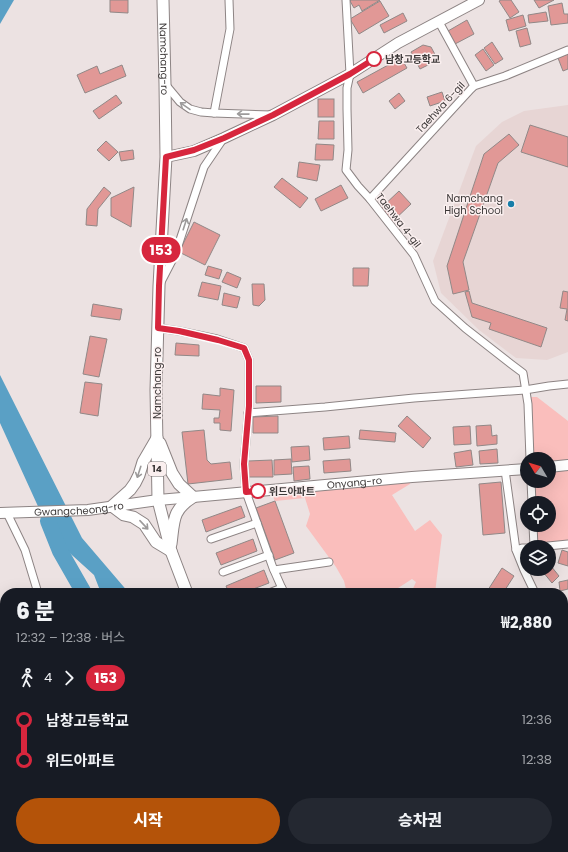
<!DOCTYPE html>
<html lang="ko">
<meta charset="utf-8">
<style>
body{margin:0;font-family:Poppins,"Noto Sans KR",sans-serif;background:#242831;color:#f1f3f6;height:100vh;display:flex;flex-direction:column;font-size:15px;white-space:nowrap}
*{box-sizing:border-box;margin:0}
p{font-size:13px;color:#9ea1a6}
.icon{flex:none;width:22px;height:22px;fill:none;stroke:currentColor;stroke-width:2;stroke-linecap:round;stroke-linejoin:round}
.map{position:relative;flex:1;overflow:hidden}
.panel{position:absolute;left:0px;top:588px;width:568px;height:264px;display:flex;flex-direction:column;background:#171b24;border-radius:16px 16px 0 0;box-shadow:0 4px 16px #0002}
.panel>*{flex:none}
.badge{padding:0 8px;border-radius:13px;font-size:14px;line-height:26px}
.needle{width:26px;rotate:308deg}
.buttons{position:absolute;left:520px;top:452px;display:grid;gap:8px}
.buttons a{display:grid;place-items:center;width:36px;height:36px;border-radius:50%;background:#171b24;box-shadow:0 4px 16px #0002;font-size:20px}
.map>.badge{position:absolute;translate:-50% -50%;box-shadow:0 0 0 2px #fff}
.legs{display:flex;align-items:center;gap:6px;height:44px;padding:0 16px;font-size:13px}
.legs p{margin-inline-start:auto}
.overview{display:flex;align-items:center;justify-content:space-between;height:68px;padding:0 16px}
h1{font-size:22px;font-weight:800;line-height:30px}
.primary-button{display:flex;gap:8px;margin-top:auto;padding:8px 16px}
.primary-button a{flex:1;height:46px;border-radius:24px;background:#b45309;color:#fff;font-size:16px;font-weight:800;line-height:46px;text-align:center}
.primary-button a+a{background:#242831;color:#f1f3f6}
ul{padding:0 16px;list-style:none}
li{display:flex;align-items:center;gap:14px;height:40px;font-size:15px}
li i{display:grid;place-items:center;width:6px;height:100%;margin:0 5px;background:currentColor}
li i::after{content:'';width:10px;height:10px;margin:-5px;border:3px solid;border-radius:50%;background:#171b24}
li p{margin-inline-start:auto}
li:first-child i{background:linear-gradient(#0000 50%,currentColor 0)}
li:last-child i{background:linear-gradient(currentColor 50%,#0000 0)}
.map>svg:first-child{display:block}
</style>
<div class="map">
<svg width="568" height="852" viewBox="0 0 568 852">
<rect width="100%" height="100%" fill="#ece2e2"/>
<!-- built -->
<polygon fill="#e7d5d4" points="568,105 568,352 547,360 516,358 479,330 441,293 433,261 476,146 502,122 524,111"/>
<!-- green -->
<g fill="#fabebc">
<polygon points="527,397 537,397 568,421 568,544 534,547 533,525 549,525 549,503 532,503 531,481 549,481 549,459 529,459"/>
<polygon points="412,477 410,484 392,495 415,531 430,520 442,535 435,593 411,593 416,582 412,579 395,590 395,593 347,593 344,581 336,567 306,526 310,514 305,498 275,501 270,490"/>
<polygon points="568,645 568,852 262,852 262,847 563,847 563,649"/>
</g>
<!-- water -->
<g fill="#5aa0c5">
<polygon points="0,0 14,0 0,24"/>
<polygon points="0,375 82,538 129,593 101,593 94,575 52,537 0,423"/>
</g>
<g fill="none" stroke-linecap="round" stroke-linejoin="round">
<!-- river -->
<polyline stroke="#5aa0c5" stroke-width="16" points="48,521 60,551 84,593"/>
</g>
<!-- building -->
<g fill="#e19896" stroke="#918887">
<polygon points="110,0 128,0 128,13 110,12"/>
<polygon points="351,0 380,0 362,11 359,5 354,8 350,1"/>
<polygon points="501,0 511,0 519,12 510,18 499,1"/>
<polygon points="534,0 554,0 539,8"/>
<polygon points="380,1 389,16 359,34 350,19"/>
<polygon points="562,3 564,14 568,14 568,23 551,25 548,6"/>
<polygon points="546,12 548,21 529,23 528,15"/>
<polygon points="403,13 407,21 384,33 380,25"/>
<polygon points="523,15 526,26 509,31 506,20"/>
<polygon points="467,20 474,34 455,44 448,31"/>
<polygon points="527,28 531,44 520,47 516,31"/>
<polygon points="492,42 503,59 495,64 484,48"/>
<polygon points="423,45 431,47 438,60 420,69 411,52"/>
<polygon points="483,49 494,65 486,71 475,55"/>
<polygon points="568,54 568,69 563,71 558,58"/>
<polygon points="401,58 407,68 363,93 357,82"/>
<polygon points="122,65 126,76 85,93 77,75 97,66 100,74"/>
<polygon points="442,92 445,101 430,106 427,97"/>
<polygon points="399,93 405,101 395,109 389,101"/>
<polygon points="116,95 122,103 99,119 93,111"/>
<rect x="318" y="99" width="16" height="18"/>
<polygon points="319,121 334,121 334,139 318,139"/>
<polygon points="530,125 568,137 568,167 521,152"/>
<polygon points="509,134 519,145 498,163 463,262 469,290 453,294 447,266 484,154"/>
<polygon points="106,141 118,152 109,161 97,150"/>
<polygon points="316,144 334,145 333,160 315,160"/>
<polygon points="133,150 134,159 121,161 119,152"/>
<polygon points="299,162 320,165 317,181 297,177"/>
<polygon points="282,178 308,198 300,208 274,187"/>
<polygon points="341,185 348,198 321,211 315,199"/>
<polygon points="104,187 111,193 98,209 97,226 86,225 87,209"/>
<polygon points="134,187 131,227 111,216 111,198"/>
<polygon points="399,191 411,204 392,222 380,209"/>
<polygon points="194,222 220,235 205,265 179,252"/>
<polygon points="208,266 222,270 219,279 205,275"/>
<polygon points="353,268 369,268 368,286 353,286"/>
<polygon points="227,272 241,278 237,288 222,282"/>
<polygon points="202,282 221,286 218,300 198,296"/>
<polygon points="252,284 264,284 265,300 259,306 253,305"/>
<polygon points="469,291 472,303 547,328 541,347 489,329 491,323 472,317 465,292"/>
<polygon points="563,291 568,292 568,321 565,320 567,309 560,308"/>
<polygon points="224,293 240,297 237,308 222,305"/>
<polygon points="93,304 122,309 120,320 91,316"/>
<polygon points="90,336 107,339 99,377 83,374"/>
<polygon points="176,343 199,345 199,356 175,355"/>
<polygon points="85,382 102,384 98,416 80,413"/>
<polygon points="256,386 281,386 281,402 256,403"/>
<polygon points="220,388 234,390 231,431 220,430 220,423 214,423 214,418 219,418 220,410 202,409 203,394 220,396"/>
<polygon points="278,416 278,433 253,433 253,417"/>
<polygon points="407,416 431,438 423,448 398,426"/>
<polygon points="491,425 492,436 497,435 497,444 477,446 476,426"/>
<polygon points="470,426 471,444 454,445 453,427"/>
<polygon points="204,430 207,460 211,464 230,462 232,479 188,484 182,432"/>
<polygon points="360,430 396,433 395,442 359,439"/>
<polygon points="349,436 350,448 324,450 323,438"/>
<polygon points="309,446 310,460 292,462 291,447"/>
<polygon points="497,449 498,463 480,464 479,451"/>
<polygon points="471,450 473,465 456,467 454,453"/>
<polygon points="291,459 292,474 274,475 274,460"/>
<polygon points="350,459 351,471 324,473 323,461"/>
<polygon points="272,460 273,477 248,477 248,461"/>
<polygon points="309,466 310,479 294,481 293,467"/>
<polygon points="501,482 505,533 483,535 479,484"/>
<polygon points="275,501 294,553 275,560 256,508"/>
<polygon points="241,506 245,517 206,532 202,520"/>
<polygon points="253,539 257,551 221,565 216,553"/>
<polygon points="562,550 568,552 568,566 558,563"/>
<polygon points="551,566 559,576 552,583 543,572 547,569 549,569 549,567"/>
<polygon points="502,568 514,576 503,593 486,593"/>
<polygon points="264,570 269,583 243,593 229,593 226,586"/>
<polygon points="568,580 568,589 560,591 559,582"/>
</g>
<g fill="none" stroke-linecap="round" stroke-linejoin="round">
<defs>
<g id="street">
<polyline points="346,0 350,74 347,88 347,109 348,150 346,170 358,186 370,199 414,255 435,301 465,328 511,364 523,373 528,404 530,459"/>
<polyline points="439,22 474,86"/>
<polyline points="165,84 180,102 190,109 201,112 214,113 271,115"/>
<polyline points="214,113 230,29 229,0"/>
<polyline points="370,199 471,89 474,86 505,76 568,50"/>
<polyline points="161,282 175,255 204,167 223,139"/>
<polyline points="158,328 179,331 217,339 244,348 249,360 249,406 244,464 246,492 273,568 284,593"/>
<polyline points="248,413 325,407 414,398 525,390 549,386 568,384"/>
<polyline points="505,470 516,550 524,570 535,593"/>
<polyline points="531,481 532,503"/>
<polyline points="7,513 25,550 38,593"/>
<polyline points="533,525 534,547"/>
<polyline points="211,539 257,523"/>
<polyline points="538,547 568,544"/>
<polyline points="516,550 522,548 527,548"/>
<polyline points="274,570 329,562"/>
<polyline points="223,572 269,555"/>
<polyline points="269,593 282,588"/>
<polyline points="57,852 57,847"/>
</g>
<g id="secondary">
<polyline points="166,157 194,151 224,138 273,115 350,74 398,43 479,0"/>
<polyline points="549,467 568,465"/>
<path id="s1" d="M0 513 88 510 158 500 193 497 412 477 527 469"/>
</g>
<g id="primary">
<path id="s2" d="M163 0 165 84 166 157 159 286 156 390 158 500 171 551 187 593"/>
<polyline points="157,438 143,462 139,475 135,483 130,490 112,506 124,515 133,517 144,524 156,542 171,551"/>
<path d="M160 443 172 473 179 484 193 497C172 510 174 521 171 544"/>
<polyline points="226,852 227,847"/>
</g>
</defs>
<!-- street casing -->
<use href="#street" stroke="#8d8484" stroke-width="9"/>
<!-- secondary casing -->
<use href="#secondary" stroke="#8d8484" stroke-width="12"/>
<!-- primary casing -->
<use href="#primary" stroke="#8d8484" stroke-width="13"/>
<!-- street -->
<use href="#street" stroke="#fff" stroke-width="7"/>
<!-- secondary -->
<use href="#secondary" stroke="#fff" stroke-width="10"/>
<!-- primary -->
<use href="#primary" stroke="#fff" stroke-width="11"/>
</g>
<!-- one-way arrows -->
<defs><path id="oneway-shaft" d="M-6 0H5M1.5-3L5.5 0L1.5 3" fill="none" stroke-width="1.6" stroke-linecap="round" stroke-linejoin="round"/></defs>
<g stroke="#9d9b9b">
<use href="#oneway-shaft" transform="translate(185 106) rotate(-145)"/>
<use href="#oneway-shaft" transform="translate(243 114) rotate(-179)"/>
<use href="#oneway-shaft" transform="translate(185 224) rotate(-72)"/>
<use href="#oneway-shaft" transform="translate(139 472) rotate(108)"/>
<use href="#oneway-shaft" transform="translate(144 525) rotate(47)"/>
</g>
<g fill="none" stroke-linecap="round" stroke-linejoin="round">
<defs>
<polyline id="line-1" points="258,491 246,492 244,464 249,406 249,360 244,348 218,340 179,331 158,328 159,286 166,157 194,150 224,138 273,115 350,74 374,59"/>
</defs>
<!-- line-1 casing -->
<use href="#line-1" stroke="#fff" stroke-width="9"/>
<!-- line-1 -->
<use href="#line-1" stroke="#d7263d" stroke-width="6"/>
</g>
<!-- markers -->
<g fill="#fff" stroke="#d7263d" stroke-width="2">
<circle cx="374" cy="59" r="7"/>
<circle cx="258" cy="491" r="7"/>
</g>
<circle fill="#177da8" stroke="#faefef" stroke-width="1.5" cx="511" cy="204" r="4"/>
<g text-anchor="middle" stroke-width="3" stroke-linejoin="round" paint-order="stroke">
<!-- shield labels -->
<rect fill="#faefef" stroke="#746e6e" stroke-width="1" x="148" y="462" width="18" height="14" rx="3"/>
<g font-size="9" font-weight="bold" fill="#3b3737">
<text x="157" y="472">14</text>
</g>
<!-- street labels -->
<g font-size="10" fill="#3b3737" stroke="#faefef">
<text dy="4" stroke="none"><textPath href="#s2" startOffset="59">Namchang-ro</textPath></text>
<text transform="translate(440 107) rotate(-47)" y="4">Taehwa 6-gil</text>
<text transform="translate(399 220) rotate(52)" y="4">Taehwa 4-gil</text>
<text transform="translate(157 383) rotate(-90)" y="4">Namchang-ro</text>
<text dy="4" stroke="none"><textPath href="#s1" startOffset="356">Onyang-ro</textPath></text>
<text dy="4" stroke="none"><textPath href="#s1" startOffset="79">Gwangcheong-ro</textPath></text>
</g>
<!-- stop labels -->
<g font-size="10" font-weight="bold" fill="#3b3737" stroke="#faefef" text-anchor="start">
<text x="385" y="63">남창고등학교</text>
<text x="269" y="495">위드아파트</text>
</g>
<!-- poi labels -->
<g font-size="10" fill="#3b3737" stroke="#faefef" text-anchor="end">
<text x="503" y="202">Namchang<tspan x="503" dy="12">High School</tspan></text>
</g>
</g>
</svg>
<div class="buttons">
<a><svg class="needle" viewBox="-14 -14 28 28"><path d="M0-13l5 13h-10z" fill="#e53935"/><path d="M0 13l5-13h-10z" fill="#9ea1a6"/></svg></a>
<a><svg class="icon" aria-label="locate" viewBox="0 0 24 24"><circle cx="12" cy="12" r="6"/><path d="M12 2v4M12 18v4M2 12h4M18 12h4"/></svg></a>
<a><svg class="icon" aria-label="layers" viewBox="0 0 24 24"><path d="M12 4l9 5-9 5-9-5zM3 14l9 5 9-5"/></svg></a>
</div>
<b class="badge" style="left:161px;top:250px;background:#d7263d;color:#fff">153</b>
<section class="panel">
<div class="overview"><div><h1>6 분</h1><p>12:32 – 12:38 · 버스</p></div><b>₩2,880</b></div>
<div class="legs"><svg class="icon" aria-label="walk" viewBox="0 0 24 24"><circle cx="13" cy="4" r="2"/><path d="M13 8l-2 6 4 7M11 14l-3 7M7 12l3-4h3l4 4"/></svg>4<svg class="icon" aria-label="forward" viewBox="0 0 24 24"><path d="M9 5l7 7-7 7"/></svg><b class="badge" style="background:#d7263d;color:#fff">153</b></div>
<ul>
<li><i style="color:#d7263d"></i><b>남창고등학교</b><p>12:36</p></li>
<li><i style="color:#d7263d"></i><b>위드아파트</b><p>12:38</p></li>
</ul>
<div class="primary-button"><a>시작</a><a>승차권</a></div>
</section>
</div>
